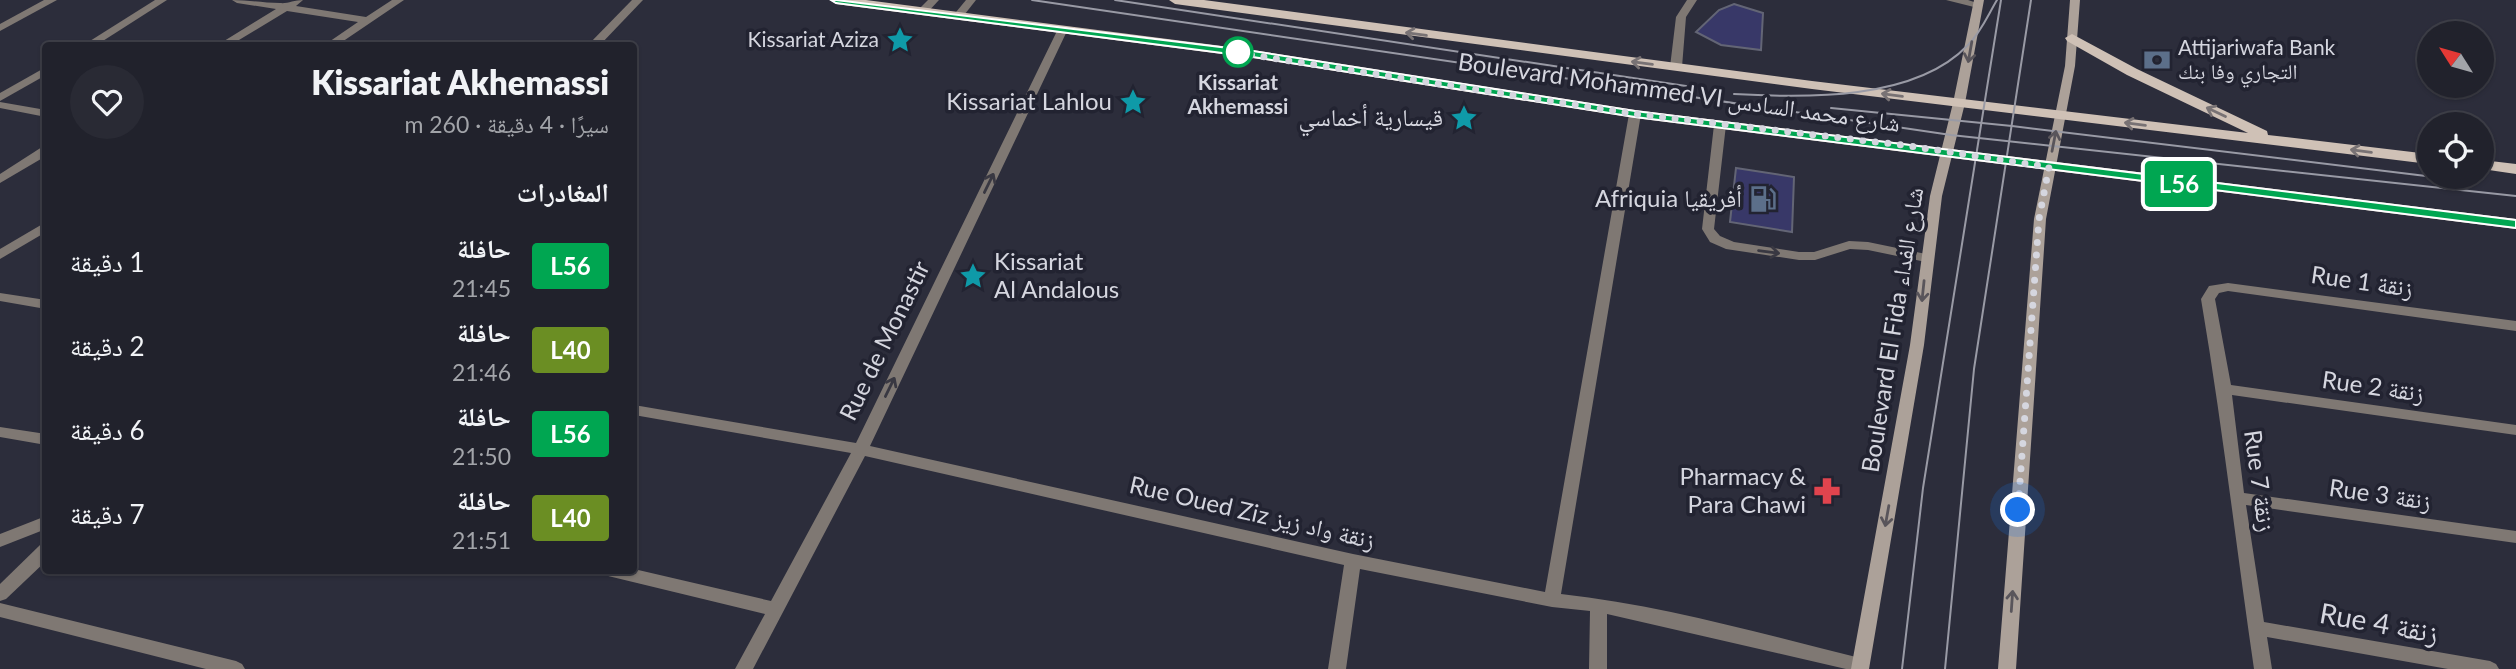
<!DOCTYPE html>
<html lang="ar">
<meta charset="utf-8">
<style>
body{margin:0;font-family:Lato,"Noto Naskh Arabic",sans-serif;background:#292a34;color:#f1f3f6;direction:rtl;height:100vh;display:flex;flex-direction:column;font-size:26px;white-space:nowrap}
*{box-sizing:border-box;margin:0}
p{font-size:23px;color:#a2a4a9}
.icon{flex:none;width:38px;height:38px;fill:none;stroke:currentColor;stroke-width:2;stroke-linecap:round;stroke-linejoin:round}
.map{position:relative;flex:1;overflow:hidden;direction:ltr}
.side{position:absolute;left:42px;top:42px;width:595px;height:532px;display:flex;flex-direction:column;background:#21222c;border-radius:7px;box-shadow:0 2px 5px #0004,0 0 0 2px #3e3f48;direction:rtl}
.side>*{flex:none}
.badge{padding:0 14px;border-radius:5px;font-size:24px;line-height:46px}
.needle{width:46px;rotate:307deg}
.controls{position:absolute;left:2417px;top:21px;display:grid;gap:14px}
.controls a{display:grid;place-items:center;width:77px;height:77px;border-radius:50%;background:#21222c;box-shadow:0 2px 5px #0004,0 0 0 2px #3e3f48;font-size:35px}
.you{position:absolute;width:35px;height:35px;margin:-18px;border:5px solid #fff;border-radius:50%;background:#1a73e8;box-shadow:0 0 0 10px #1a73e833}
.map>.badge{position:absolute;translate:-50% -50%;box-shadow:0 0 0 4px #fff}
h2{padding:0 28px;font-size:26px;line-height:63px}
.round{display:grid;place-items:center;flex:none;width:74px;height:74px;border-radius:37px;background:#292a34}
.summary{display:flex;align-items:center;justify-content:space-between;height:119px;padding:0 28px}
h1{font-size:33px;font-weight:800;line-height:52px}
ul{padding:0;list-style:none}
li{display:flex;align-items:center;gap:21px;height:84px;padding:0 28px}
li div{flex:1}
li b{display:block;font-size:26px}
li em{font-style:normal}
li .badge{min-width:77px;font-weight:700;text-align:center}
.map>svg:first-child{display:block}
</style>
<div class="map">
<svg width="2516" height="669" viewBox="0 0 2516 669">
<rect width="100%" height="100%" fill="#2c2d3b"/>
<!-- building -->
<g fill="#383868" stroke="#636575" stroke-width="2">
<polygon points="1734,4 1763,13 1761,50 1721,45 1696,32 1719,10"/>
<polygon points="1736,168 1794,177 1792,232 1730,222"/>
</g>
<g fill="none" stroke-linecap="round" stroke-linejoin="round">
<!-- lane -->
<g fill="#7f7873" fill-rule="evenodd">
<polygon points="44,0 57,0 0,31 0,24"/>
<polygon points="1720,122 1726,125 1714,229 1720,236 1734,242 1799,252 1814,252 1849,241 1868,242 1926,254 1933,258 1926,262 1868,250 1850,249 1815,260 1799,260 1726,249 1710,242 1702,229 1714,125"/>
</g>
<!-- street -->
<g fill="#7f7873" fill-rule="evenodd">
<polygon points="155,0 167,0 95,46 82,46"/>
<path d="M232 0C248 0 264 3 280 3 287 4 294 0 303 0L296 6 366 17 392 0H404L336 46H323L358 22 287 11 229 46H216L276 9 237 3Z"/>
<polygon points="632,0 643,0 599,46 587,46"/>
<polygon points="928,0 939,0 926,14 918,14 918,10"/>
<polygon points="966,0 976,0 961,19 953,19 952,17"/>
<polygon points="1687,0 1697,0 1686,17 1682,67 1676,70 1670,67 1676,17"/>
<polygon points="1946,0 1968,0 1983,5 1978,8"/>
<path d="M1062 28 1067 31 870 446 1353 554 1545 592 1629 114 1635 111 1641 114 1561 594C1662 605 1762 634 1860 658L1866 660 1869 665 1867 669H1846L1607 614V669H1589L1590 611 1552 607 1360 569 1346 669H1328L1344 565 865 456 753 669H735L765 614 604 575 602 570 634 569 771 601 851 453 634 415V405L856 443 1057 31Z"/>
<polygon points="46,67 46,75 0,101 0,93"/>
<polygon points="0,102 46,110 46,117 0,108"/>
<polygon points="42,147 46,147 46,156 0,183 0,174"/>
<polygon points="46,222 46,232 0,259 0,249"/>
<path d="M2228 283 2516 321V331L2228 291 2219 293 2215 299 2231 385 2516 425V435L2232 395 2244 493 2516 531V543L2246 505 2264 622 2490 661 2496 664 2499 669H2448L2267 637 2272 669H2254C2236 546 2222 422 2201 299L2209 286Z"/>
<polygon points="0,293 46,300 46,309 0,301"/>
<polygon points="0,427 46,434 46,445 0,437"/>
<polygon points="46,516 46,529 0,547 0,534"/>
<polygon points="46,544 46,561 6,599 0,601 0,584 40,545"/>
<polygon points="0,603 236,661 242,664 245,669 206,669 0,617"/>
</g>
<!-- secondary -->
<g fill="#aca199" fill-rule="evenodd">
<polygon points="1974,0 1984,0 1965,103 1942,196 1924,345 1869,669 1851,669 1910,345 1930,196 1953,103"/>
<polygon points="2070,0 2080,0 2075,66 2046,219 2016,669 1998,669 2034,219 2065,66"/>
</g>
<!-- primary -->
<g fill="#cfc1b6" fill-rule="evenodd">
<polygon points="830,0 866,0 1253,50 1635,110 2516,219 2516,229 1635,118 1253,58 836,4"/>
<polygon points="1169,0 1204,0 1812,81 2248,133 2127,75 2067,41 2065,38 2072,34 2137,69 2267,131 2268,135 2429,154 2429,164 1812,89 1175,4"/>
<polygon points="2482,160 2516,164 2516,174 2482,169"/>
</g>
<!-- tram -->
<g stroke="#999aa5" stroke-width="2">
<polyline points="1032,0 1951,135 2516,196"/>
<polyline points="1115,0 1686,86"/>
<path d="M1734 94C1805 98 1915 101 1968 45 1981 32 1988 15 1997 0"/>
<polyline points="1831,108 2012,126 2426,176"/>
<polyline points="1902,669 1923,488 2001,0"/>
<polyline points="1945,669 1974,369 2031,0"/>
</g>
</g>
<!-- one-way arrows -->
<defs><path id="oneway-shaft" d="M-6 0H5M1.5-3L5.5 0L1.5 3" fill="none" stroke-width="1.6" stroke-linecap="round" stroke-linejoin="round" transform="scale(1.75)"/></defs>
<g stroke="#787274">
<use href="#oneway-shaft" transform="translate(1416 34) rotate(-172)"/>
<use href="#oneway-shaft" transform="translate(1642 63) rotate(-173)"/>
<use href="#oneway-shaft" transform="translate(1892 95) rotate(-173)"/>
<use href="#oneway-shaft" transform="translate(2216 112) rotate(-155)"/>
<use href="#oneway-shaft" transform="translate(2135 124) rotate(-173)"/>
<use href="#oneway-shaft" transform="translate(2361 151) rotate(-173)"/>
</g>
<g stroke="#59555b">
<use href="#oneway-shaft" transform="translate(1970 52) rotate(100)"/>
<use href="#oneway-shaft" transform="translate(2054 141) rotate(-79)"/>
<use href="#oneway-shaft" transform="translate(1923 291) rotate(96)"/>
<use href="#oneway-shaft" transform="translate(1887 516) rotate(100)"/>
<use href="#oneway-shaft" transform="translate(2012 601) rotate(-86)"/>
</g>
<g stroke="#393842">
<use href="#oneway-shaft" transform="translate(989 183) rotate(-64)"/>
<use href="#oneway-shaft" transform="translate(1769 252) rotate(8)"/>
<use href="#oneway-shaft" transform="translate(890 387) rotate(-64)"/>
</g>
<!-- line -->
<polygon fill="#00a651" stroke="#fff" stroke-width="2" points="831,0 836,0 1253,51 1635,111 2516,220 2516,228 1635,117 1253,57 836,3"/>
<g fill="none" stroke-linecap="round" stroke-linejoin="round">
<!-- walk -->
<polyline stroke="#d5d6df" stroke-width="7" stroke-dasharray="0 12.6" points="1238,52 1226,51 1635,114 1902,145 2049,167 2039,219 2018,510"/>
</g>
<!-- icons -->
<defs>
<symbol id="sight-bare" viewBox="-9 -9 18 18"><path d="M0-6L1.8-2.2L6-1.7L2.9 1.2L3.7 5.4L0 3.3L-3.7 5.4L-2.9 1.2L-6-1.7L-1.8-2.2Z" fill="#0f9aa8" stroke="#222331" stroke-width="2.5" paint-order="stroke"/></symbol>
<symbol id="bank-bare" viewBox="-9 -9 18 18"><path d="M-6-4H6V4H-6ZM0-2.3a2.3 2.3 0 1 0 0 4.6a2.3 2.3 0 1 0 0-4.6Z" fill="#5c6f8a" stroke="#222331" stroke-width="2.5" paint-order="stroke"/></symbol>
<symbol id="fuel-bare" viewBox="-9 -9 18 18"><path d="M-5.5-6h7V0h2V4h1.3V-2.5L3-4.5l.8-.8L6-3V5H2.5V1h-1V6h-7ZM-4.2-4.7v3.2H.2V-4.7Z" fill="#5c6f8a" stroke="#222331" stroke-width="2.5" paint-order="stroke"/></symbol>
<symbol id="pharmacy-bare" viewBox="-9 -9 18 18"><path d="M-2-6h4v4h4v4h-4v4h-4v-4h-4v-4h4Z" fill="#e0444e" stroke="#222331" stroke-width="2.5" paint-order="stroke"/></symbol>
</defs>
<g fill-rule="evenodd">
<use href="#sight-bare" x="881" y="21" width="38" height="38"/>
<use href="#bank-bare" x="2138" y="41" width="38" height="38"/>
<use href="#sight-bare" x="1114" y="83" width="38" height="38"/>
<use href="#sight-bare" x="1445" y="99" width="38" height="38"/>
<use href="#fuel-bare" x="1744" y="180" width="38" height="38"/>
<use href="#sight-bare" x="954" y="257" width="38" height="38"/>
<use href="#pharmacy-bare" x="1808" y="472" width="38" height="38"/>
</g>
<!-- markers -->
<circle fill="#fff" stroke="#00a651" stroke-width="3.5" cx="1238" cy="52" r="14"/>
<g text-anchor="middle" stroke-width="7" stroke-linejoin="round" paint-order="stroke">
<!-- far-poi labels -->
<g font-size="21" fill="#d5d6df" stroke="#222331" text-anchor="end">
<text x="879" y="47">Kissariat Aziza</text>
<text x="2178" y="55" text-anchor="start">Attijariwafa Bank<tspan x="2178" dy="24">التجاري وفا بنك</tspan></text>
</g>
<!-- far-stop labels -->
<g font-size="21" font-weight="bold" fill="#d5d6df" stroke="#222331">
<text x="1238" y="90">Kissariat<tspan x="1238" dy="24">Akhemassi</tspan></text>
</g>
<!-- street labels -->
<g font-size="24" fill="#d5d6df" stroke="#222331">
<text transform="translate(1679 93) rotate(8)" y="8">Boulevard Mohammed VI شارع محمد السادس</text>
<text transform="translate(2362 282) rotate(8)" y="8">Rue 1 زنقة</text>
<text transform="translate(1893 330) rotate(-81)" y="8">Boulevard El Fida شارع الفداء</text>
<text transform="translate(885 341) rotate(-64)" y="8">Rue de Monastir</text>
<text transform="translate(2373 387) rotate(8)" y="8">Rue 2 زنقة</text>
<text transform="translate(2259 481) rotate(82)" y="8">Rue 7 زنقة</text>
<text transform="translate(2380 495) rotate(8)" y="8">Rue 3 زنقة</text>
<text transform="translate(1252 513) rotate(13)" y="8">Rue Oued Ziz زنقة واد زيز</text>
</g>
<!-- poi labels -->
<g font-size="24" fill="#d5d6df" stroke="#222331" text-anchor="end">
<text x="1112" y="110">Kissariat Lahlou</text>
<text x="1443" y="126">قيسارية أخماسي</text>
<text x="1742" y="207">Afriquia أفريقيا</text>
<text x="994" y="270" text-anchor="start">Kissariat<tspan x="994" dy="28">Al Andalous</tspan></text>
<text x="1806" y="485">Pharmacy &amp;<tspan x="1806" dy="28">Para Chawi</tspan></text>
</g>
<!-- near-street labels -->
<g font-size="28" fill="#d5d6df" stroke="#222331">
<text transform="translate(2379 623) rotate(10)" y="10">Rue 4 زنقة</text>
</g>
</g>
</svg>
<div class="controls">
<a><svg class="needle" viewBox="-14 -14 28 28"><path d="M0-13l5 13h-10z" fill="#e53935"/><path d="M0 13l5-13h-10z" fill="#a2a4a9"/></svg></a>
<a><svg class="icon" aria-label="locate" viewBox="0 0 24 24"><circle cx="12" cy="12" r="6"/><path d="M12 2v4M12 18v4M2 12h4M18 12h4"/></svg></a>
</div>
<div class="you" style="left:2018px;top:510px"></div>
<b class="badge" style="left:2179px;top:184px;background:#00a651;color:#fff">L56</b>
<section class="side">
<div class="summary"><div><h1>Kissariat Akhemassi</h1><p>سيرًا · 4 دقيقة · 260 m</p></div><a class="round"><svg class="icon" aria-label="heart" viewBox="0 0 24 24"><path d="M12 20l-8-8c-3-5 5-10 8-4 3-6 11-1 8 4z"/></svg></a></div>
<h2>المغادرات</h2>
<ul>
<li><span class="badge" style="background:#00a651;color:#fff">L56</span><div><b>حافلة</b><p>21:45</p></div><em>1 دقيقة</em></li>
<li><span class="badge" style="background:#6b8e23;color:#fff">L40</span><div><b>حافلة</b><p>21:46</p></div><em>2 دقيقة</em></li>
<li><span class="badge" style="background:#00a651;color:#fff">L56</span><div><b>حافلة</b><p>21:50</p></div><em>6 دقيقة</em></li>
<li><span class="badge" style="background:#6b8e23;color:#fff">L40</span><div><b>حافلة</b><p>21:51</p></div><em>7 دقيقة</em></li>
</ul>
</section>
</div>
